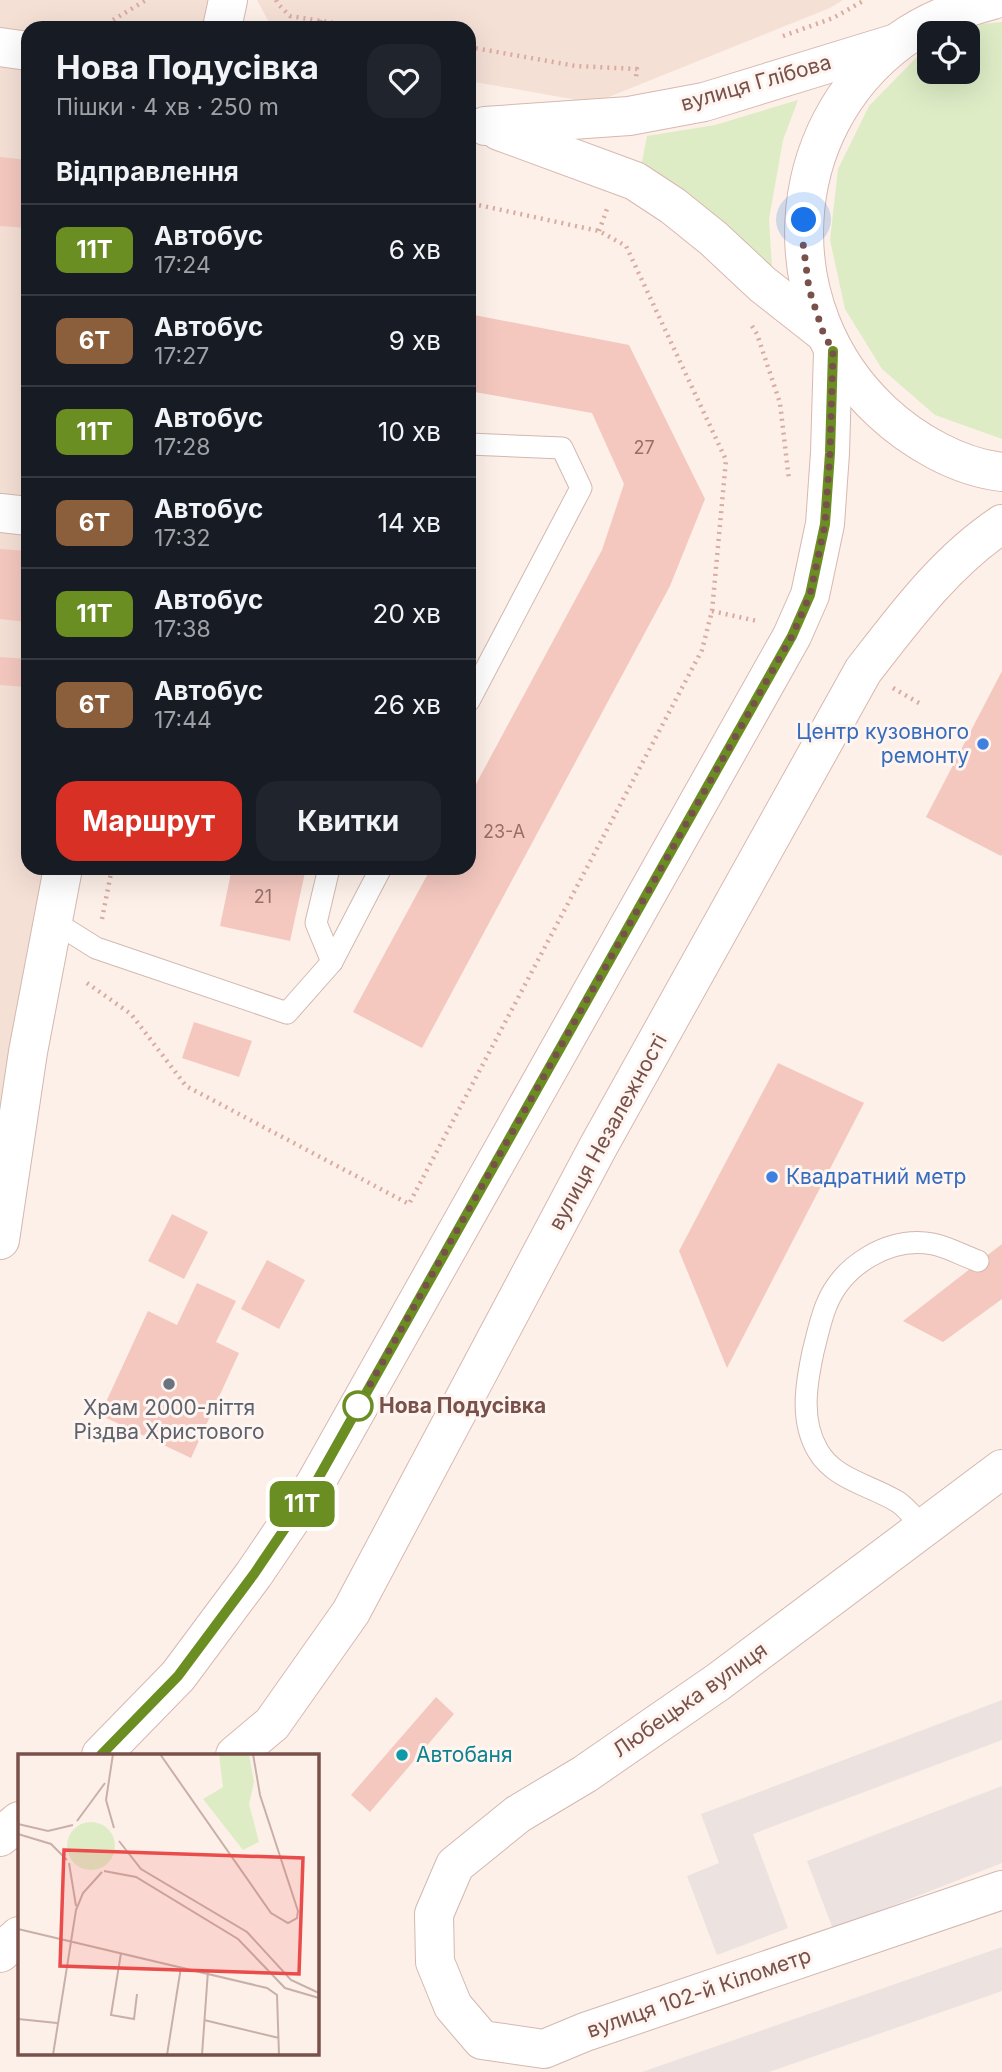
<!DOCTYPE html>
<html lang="uk">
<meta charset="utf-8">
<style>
body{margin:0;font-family:Inter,sans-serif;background:#20242c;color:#f1f3f6;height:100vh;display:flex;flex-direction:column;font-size:26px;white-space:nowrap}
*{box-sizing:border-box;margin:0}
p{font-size:23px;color:#9ea1a6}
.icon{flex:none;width:38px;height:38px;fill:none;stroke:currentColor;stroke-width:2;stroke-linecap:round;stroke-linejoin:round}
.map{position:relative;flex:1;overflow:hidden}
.sheet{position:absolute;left:21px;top:21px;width:455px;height:854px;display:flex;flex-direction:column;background:#171b24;border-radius:21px;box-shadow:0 7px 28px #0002}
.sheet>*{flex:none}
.badge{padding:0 14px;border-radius:10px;font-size:24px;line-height:46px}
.controls{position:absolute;left:917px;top:21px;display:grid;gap:14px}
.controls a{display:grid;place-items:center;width:63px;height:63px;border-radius:14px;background:#171b24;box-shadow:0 7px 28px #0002;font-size:35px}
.you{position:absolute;width:35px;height:35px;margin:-18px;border:5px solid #fff;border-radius:50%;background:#1a73e8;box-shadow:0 0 0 10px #1a73e833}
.map>.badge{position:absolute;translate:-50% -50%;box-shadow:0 0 0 4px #fff}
h2{padding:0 35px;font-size:26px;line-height:63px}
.round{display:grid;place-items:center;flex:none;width:74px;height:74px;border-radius:21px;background:#20242c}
.headline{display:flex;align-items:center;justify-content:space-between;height:119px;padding:0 35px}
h1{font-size:33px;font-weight:700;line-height:52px}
.cta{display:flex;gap:14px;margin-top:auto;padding:14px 35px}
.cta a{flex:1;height:80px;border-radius:21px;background:#d93025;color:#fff;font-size:28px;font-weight:700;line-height:80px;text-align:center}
.cta a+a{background:#20242c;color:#f1f3f6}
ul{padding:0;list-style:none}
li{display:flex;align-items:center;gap:21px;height:91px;padding:0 35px;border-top:2px solid #363941}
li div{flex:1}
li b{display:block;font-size:26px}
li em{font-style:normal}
li .badge{min-width:77px;font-weight:700;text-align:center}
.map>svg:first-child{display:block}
</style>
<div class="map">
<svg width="1002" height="2072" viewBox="0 0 1002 2072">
<rect width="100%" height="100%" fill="#fdf0e8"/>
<!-- residential -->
<g fill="#f5e0d6">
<polygon points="0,0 228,0 222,28 28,28 28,868 63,868 0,1240"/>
<polygon points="257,0 843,0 830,8 594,103 469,81 469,28 272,28"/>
</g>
<!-- industrial -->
<g fill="#ece2df">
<polygon points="1002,1700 1002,1740 753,1834 788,1928 717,1955 687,1876 719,1863 701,1814"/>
<polygon points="1002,1786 1002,1863 833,1929 807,1861"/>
<polygon points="1002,1947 1002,1991 769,2072 642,2072"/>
</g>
<!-- green -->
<g fill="#deecc6">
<polygon points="1002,22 1002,439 935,415 882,369 845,309 830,240 838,169 869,106 918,56 929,50 929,72 968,72 968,33 964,33 982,24"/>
<polygon points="798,100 783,140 769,219 772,268 641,167 647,136 715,125"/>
</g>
<!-- building -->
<g fill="#f4c8bf">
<polygon points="0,157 28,160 28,228 0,226"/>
<polygon points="469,314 629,345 705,499 670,586 422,1048 353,1012 431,868 469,868 469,797 602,550 624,484 592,413 469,391"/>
<polygon points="0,549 28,551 28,622 0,619"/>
<polygon points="0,657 28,659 28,687 0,685"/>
<polygon points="1002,671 1002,854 1001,856 926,817"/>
<polygon points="232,868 306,868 290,941 220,926"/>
<polygon points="194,1022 252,1041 239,1077 182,1058"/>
<polygon points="778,1063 864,1103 727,1368 679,1251"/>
<polygon points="172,1214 208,1232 184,1279 148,1261"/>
<polygon points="1002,1244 1002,1299 943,1342 903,1321"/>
<polygon points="267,1260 305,1280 279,1329 241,1309"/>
<polygon points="197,1283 236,1301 216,1342 239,1353 191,1458 100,1415 148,1311 177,1325"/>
<polygon points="436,1697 454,1714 370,1812 351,1795"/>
</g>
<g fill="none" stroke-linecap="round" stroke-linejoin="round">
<defs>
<g id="service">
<polyline points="469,444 562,448 581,488 469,701"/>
<polyline points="329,868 316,923 332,962"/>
<polyline points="53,921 96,948 287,1013 332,962 381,868"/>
<path d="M924 1528C916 1520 907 1508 898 1502 871 1485 835 1480 818 1451 800 1421 806 1385 813 1352 817 1337 820 1321 826 1306 842 1265 889 1236 933 1244 948 1247 964 1256 978 1261"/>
</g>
<g id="minor">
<polyline points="222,28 228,0"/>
<polyline points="0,513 28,516"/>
<polyline points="0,1240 28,1052 63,868"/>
<polyline points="1002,1469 718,1682 585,1774 518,1814 455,1865 434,1914 435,1962 453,2006 482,2040 544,2049 585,2032 1002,1890"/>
</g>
<g id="secondary">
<path d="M993 0C960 9 929 20 901 40 779 130 772 309 881 411 913 441 958 467 1002 472"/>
<polyline points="0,47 28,51"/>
<polyline points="485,126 629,116 704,102 893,44"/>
<polyline points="499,131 635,181 673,206 714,239 762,284 823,332"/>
<polyline points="101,1755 178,1676 254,1574 315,1484 792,636 810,595 825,524 830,453 833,351"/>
<path d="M235 1755 272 1724 351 1612 598 1147 863 671C904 618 946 561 1002 524"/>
<polyline points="0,1837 19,1821"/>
<polyline points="0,1953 19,1936"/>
</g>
</defs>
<!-- service casing -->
<use href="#service" stroke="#d3b8b0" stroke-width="23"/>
<!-- minor casing -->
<use href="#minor" stroke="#d3b8b0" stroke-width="40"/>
<!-- secondary casing -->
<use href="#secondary" stroke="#d8b8b0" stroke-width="40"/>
<!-- path -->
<g stroke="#d9aba1" stroke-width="4.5" stroke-dasharray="2 5" stroke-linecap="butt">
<polyline points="276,0 278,4 290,16 365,28"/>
<polyline points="113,20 146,0"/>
<polyline points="319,28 321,20"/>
<polyline points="783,36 833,18 865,0"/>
<polyline points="469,47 576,66 637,69 636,77"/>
<polyline points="599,231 607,209"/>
<polyline points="752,326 757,334 780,403 789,480"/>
<polyline points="712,611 757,621"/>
<polyline points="893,688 919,703"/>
<polyline points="102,919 112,868"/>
<polyline points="87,983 131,1014 186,1086 409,1204 702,650 712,611 726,460 626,246 599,231 469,203"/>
</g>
<!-- service -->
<use href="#service" stroke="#fff" stroke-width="21"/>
<!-- minor -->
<use href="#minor" stroke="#fff" stroke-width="38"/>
<!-- secondary -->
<use href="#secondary" stroke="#fff" stroke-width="38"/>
</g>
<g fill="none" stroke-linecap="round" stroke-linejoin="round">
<defs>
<polyline id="line" points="101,1755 178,1676 254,1574 315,1484 792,636 810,595 825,524 830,453 833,351"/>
</defs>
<!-- line casing -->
<use href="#line" stroke="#fff" stroke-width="16"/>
<!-- line -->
<use href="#line" stroke="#6b8e23" stroke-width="10"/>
<!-- walk -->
<polyline stroke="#79514b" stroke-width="7" stroke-dasharray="0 12.6" points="358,1406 792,636 810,595 825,524 830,453 833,351 823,332 809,289 803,243 804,220"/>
</g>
<!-- markers -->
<g fill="#3f7fe0" stroke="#fff5f0" stroke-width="2.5">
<circle cx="983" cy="744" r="7"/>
<circle cx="772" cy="1177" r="7"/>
</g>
<circle fill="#6b7280" stroke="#fff5f0" stroke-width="2.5" cx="169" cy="1384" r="7"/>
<circle fill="#fff" stroke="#6b8e23" stroke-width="3.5" cx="358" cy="1406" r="14"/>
<circle fill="#0f9aa8" stroke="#fff5f0" stroke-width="2.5" cx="402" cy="1755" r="7"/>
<g text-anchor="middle" stroke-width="6" stroke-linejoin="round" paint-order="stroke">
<!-- number labels -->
<g font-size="18" fill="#986f68">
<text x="644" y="454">27</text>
<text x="504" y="838">23-А</text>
<text x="263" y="903">21</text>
</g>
<!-- street labels -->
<g font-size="21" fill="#79514b" stroke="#fff5f0">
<text transform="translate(756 83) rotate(-16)" y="7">вулиця Глібова</text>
<text transform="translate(608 1132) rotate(-61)" y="7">вулиця Незалежності</text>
<text transform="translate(690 1700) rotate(-35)" y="7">Любецька вулиця</text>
<text transform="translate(699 1993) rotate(-19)" y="7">вулиця 102-й Кілометр</text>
</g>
<!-- shop labels -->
<g font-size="21" fill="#366cbe" stroke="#fff5f0" text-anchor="end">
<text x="969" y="739">Центр кузовного<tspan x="969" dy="24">ремонту</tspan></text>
<text x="786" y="1184" text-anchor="start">Квадратний метр</text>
</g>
<!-- stop labels -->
<g font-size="21" font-weight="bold" fill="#79514b" stroke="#fff5f0" text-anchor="start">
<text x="379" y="1413">Нова Подусівка</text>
</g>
<!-- worship labels -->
<g font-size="21" fill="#5b616d" stroke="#fff5f0">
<text x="169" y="1415">Храм 2000-ліття<tspan x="169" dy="24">Різдва Христового</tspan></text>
</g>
<!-- culture labels -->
<g font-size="21" fill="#0d838f" stroke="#fff5f0" text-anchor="start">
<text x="416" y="1762">Автобаня</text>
</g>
</g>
<!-- overview -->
<g transform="translate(18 1754)">
<rect width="301" height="301" fill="#fdf0e8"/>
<path d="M201 0H231L236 28 231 50 241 88 225 96 185 45 205 33ZM49 92a24 24 0 1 1 48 0a24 24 0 1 1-48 0Z" fill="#deecc6"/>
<path fill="none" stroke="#c8b0a9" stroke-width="2" d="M95 0 88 46 96 74M142 0 253 159 270 169 279 164 280 157 242 41 235 0M59 67 87 29M0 70 30 77 55 71M0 80 33 90 49 106M101 87 123 115 229 178 273 226 301 239M51 109 58 152M86 117 118 123 220 185 267 234 301 244M0 175 249 234 259 241 261 301M103 199 93 261 116 265 119 240M0 265 39 269M186 266 261 284M35 301 58 156 65 139 84 118M149 301 163 213M184 301 190 217"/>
<path fill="#ea4b4b" fill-opacity="0.15" stroke="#ea4b4b" stroke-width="3.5" d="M46 96 285 104 281 220 42 212Z"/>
<rect width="301" height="301" fill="none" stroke="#79514b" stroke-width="3.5"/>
</g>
</svg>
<div class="controls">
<a><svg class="icon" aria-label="locate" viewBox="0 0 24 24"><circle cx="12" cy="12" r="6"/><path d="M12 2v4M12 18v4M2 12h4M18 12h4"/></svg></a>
</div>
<div class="you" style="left:804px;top:220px"></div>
<b class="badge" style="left:302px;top:1504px;background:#6b8e23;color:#fff">11Т</b>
<section class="sheet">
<div class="headline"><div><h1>Нова Подусівка</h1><p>Пішки · 4 хв · 250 m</p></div><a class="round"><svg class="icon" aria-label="heart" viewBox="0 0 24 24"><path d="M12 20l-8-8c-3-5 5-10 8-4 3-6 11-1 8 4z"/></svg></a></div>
<h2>Відправлення</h2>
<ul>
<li><span class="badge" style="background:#6b8e23;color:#fff">11Т</span><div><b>Автобус</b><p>17:24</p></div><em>6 хв</em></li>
<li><span class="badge" style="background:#8b5e3c;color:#fff">6Т</span><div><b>Автобус</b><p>17:27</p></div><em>9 хв</em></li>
<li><span class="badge" style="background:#6b8e23;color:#fff">11Т</span><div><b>Автобус</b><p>17:28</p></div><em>10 хв</em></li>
<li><span class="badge" style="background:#8b5e3c;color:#fff">6Т</span><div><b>Автобус</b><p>17:32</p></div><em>14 хв</em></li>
<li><span class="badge" style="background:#6b8e23;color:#fff">11Т</span><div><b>Автобус</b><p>17:38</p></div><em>20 хв</em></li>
<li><span class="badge" style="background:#8b5e3c;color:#fff">6Т</span><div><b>Автобус</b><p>17:44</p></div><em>26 хв</em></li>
</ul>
<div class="cta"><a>Маршрут</a><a>Квитки</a></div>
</section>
</div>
